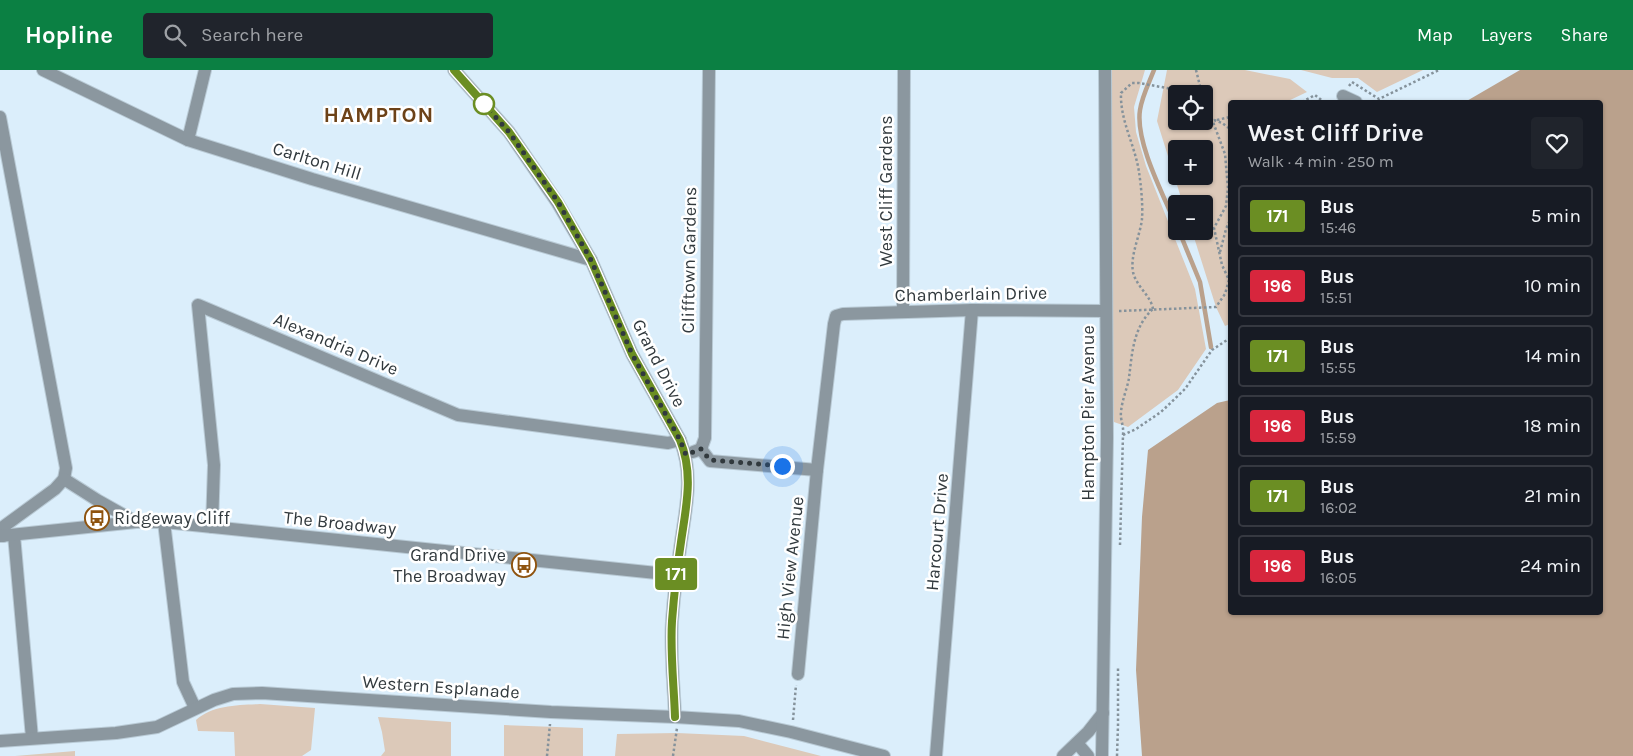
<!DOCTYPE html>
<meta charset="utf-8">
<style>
body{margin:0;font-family:Karla,sans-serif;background:#20242c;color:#f1f3f6;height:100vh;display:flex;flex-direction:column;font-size:19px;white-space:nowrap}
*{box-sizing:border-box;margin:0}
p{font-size:16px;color:#9ea1a6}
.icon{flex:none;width:28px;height:28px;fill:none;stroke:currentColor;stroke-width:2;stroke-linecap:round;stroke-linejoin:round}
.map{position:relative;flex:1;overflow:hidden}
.sheet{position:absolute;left:1228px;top:30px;width:375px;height:515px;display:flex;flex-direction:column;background:#171b24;border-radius:5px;box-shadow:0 1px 4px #0004}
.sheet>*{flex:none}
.badge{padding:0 10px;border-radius:4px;font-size:18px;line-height:32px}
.buttons{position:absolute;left:1168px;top:15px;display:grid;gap:10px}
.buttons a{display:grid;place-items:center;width:45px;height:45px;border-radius:5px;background:#171b24;box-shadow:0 1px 4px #0004;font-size:25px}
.you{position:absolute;width:25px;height:25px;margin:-12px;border:4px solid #fff;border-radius:50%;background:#1a73e8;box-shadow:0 0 0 8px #1a73e833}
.map>.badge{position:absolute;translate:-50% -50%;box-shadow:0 0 0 2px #fff}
.round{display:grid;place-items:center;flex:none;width:52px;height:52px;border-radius:5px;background:#20242c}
.overview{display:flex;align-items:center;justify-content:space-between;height:85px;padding:0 20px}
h1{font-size:24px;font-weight:700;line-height:38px}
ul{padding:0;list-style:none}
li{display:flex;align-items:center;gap:15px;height:62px;margin:0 10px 8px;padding:0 10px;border:2px solid #363941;border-radius:5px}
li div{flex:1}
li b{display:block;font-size:19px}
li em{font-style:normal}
li .badge{min-width:55px;font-weight:700;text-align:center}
header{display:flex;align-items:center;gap:30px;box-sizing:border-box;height:70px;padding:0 25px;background:#0b8043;color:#fff}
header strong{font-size:24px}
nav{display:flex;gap:28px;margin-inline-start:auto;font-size:18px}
.search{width:350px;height:45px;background:#20242c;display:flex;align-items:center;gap:12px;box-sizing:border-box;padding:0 18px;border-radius:5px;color:#9ea1a6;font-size:19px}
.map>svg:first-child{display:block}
</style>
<header>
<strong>Hopline</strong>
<div class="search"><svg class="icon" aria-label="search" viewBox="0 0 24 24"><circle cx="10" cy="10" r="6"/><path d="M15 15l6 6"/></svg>Search here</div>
<nav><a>Map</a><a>Layers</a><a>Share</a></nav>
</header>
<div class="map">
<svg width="1633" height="686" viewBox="0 0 1633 686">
<rect width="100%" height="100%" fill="#dbeefb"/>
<!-- green -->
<g fill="#dcc9b9" fill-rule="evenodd">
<polygon points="1109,0 1145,0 1134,37 1136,62 1146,96 1195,219 1206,279 1178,320 1128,357 1114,352 1112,336"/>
<path d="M1167 0H1245L1290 9 1307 22 1286 32H1230V254L1225 256 1216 237 1192 161H1204V134H1183L1157 51ZM1176 24H1204V51H1176ZM1176 79H1204V106H1176Z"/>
<polygon points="1301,0 1423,0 1377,22 1358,8 1332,8"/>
<path d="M260 634 315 638 311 680 302 686H235L234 662 198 661 196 650C212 635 239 635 260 634Z"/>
<polygon points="378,647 451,652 451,686 381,686 385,681 382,662"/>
<polygon points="504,655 583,658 583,686 504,686"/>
<polygon points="677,663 744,666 821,686 615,686 617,664"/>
<polygon points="75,681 75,686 15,686"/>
</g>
<!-- water -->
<polygon fill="#baa18c" points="1520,0 1633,0 1633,686 1142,686 1136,600 1142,447 1148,380 1217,333 1230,330 1230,542 1600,542 1600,32 1465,32"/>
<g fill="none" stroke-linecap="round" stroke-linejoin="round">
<!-- stream -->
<g stroke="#baa18c" stroke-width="4.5">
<path d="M1154 0C1149 13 1142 26 1140 40 1135 72 1164 126 1176 155"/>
<polyline points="1179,161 1200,212 1211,277"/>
</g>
<defs>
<g id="minor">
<polyline points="43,0 188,70 312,109 591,190"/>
<path d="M454 0 509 62 557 132 591 190 632 284 680 370C694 404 686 437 681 472 677 498 674 525 672 551 670 583 674 616 675 647"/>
<polyline points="1343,26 1356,32"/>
<polyline points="0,47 66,398 64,409 55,419 3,457 3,466"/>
<polyline points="188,70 205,0"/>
<polyline points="903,242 904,0"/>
<polyline points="701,379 705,368 709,0"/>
<polyline points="693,382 701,379 710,391 817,400"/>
<polyline points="64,409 97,430 136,452"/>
<polyline points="164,452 183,612 195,638"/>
<polyline points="212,457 214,395 198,235 458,345 668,373 680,370"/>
<polyline points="14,465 32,668"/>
<polyline points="0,466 136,452 164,452 676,505"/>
<polyline points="798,604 817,400 834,254 836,246 843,244 972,240 1106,241"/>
<polyline points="0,671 116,663 157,657 214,630 233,624 262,623 551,642 675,647 739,651 791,662 884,686"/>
<polyline points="1077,673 1088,686"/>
<polyline points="936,686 972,240"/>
<polyline points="1063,686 1088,662 1103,643"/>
<polyline points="1102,686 1107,368 1105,0"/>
</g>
</defs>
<!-- minor casing -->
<use href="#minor" stroke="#b9cad5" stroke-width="14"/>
<!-- path -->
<g stroke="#85929b" stroke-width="2.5" stroke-dasharray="2.5 2.5" stroke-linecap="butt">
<polyline points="1196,0 1202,24"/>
<polyline points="1349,16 1352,12 1379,29 1439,0"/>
<polyline points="1302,32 1315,25 1324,32"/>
<polyline points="1214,50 1222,53 1230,59"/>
<polyline points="1217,50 1230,47"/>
<polyline points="1220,182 1226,159 1230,150"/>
<path d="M1153 239C1151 226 1136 216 1133 202 1130 185 1140 166 1142 149 1143 135 1141 115 1139 102 1135 75 1120 51 1121 23L1132 13H1139L1200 24"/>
<polyline points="1119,241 1216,237 1225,224 1229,210 1222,195 1214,158 1226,136 1228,118 1225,84 1204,28"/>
<polyline points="1123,365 1136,359 1161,342 1185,319 1212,280 1230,268"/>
<path d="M1120 475 1123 365C1124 355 1120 350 1121 342 1122 330 1127 319 1129 308 1132 284 1133 257 1153 239"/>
<polyline points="793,650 796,615"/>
<polyline points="547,686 550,654"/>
<polyline points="673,686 677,658"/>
<polyline points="1117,686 1118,655 1118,598"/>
</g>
<!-- minor -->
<use href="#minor" stroke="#8b979f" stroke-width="12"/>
</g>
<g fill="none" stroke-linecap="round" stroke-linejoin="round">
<defs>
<path id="line" d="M454 0 509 62 558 132 591 190 632 284 680 370C694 404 686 437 681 472 677 498 674 525 672 551 670 583 674 616 675 647"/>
</defs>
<!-- line casing -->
<use href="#line" stroke="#fff" stroke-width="11"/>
<!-- line -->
<use href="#line" stroke="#6b8e23" stroke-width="8"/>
<!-- walk -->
<polyline stroke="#31393d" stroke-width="5" stroke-dasharray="0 9" points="484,34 509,62 558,132 591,190 632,284 680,370 686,385 701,379 710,390 782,396"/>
</g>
<!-- icons -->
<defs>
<symbol id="bus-ring" viewBox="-11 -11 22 22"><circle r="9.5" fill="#fff" stroke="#8e530f" stroke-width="1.5"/><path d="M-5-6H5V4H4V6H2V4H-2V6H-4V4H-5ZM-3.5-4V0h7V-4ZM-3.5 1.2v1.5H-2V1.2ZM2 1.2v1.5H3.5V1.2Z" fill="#8e530f"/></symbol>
</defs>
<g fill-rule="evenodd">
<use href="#bus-ring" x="83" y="434" width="28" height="28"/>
<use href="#bus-ring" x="510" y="481" width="28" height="28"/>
</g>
<!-- markers -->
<circle fill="#fff" stroke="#6b8e23" stroke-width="2.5" cx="484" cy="34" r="10"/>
<g text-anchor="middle" stroke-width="5" stroke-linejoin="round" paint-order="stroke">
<!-- street labels -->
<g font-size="18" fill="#31393d" stroke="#fff">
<text transform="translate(317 91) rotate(17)" y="6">Carlton Hill</text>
<text transform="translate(886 121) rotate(-90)" y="6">West Cliff Gardens</text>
<text transform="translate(689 190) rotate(-89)" y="6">Clifftown Gardens</text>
<text transform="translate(971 224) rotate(-1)" y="6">Chamberlain Drive</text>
<text transform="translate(336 274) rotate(23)" y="6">Alexandria Drive</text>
<text transform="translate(659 293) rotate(63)" y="6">Grand Drive</text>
<text transform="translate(1088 343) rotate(-90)" y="6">Hampton Pier Avenue</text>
<text transform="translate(340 453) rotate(6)" y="6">The Broadway</text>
<text transform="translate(937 462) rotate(-85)" y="6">Harcourt Drive</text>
<text transform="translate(790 498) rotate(-84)" y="6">High View Avenue</text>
<text transform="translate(441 617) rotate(4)" y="6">Western Esplanade</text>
</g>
<!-- poi labels -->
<g font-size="18" fill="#31393d" stroke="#fff" text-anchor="start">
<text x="114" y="454">Ridgeway Cliff</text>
<text x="506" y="491" text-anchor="end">Grand Drive<tspan x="506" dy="21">The Broadway</tspan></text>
</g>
<!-- district labels -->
<g font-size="22" font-weight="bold" letter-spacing="1" fill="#6c4218" stroke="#fff">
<text x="379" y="52">HAMPTON</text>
</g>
</g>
</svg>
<div class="buttons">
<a><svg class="icon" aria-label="locate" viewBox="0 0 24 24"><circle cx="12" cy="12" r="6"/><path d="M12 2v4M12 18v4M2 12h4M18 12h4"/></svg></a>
<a>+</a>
<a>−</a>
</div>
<div class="you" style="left:782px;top:396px"></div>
<b class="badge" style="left:676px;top:504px;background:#6b8e23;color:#fff">171</b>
<section class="sheet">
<div class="overview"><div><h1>West Cliff Drive</h1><p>Walk · 4 min · 250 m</p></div><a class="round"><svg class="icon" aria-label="heart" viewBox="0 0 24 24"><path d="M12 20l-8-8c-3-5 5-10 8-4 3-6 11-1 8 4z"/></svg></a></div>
<ul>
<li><span class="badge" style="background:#6b8e23;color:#fff">171</span><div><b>Bus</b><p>15:46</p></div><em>5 min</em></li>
<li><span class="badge" style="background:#d7263d;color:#fff">196</span><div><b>Bus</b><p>15:51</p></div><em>10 min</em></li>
<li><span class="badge" style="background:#6b8e23;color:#fff">171</span><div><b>Bus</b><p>15:55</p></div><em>14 min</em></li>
<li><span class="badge" style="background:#d7263d;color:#fff">196</span><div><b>Bus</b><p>15:59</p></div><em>18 min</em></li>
<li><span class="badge" style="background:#6b8e23;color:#fff">171</span><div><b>Bus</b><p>16:02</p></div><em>21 min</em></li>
<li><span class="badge" style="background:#d7263d;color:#fff">196</span><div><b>Bus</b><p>16:05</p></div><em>24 min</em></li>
</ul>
</section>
</div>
